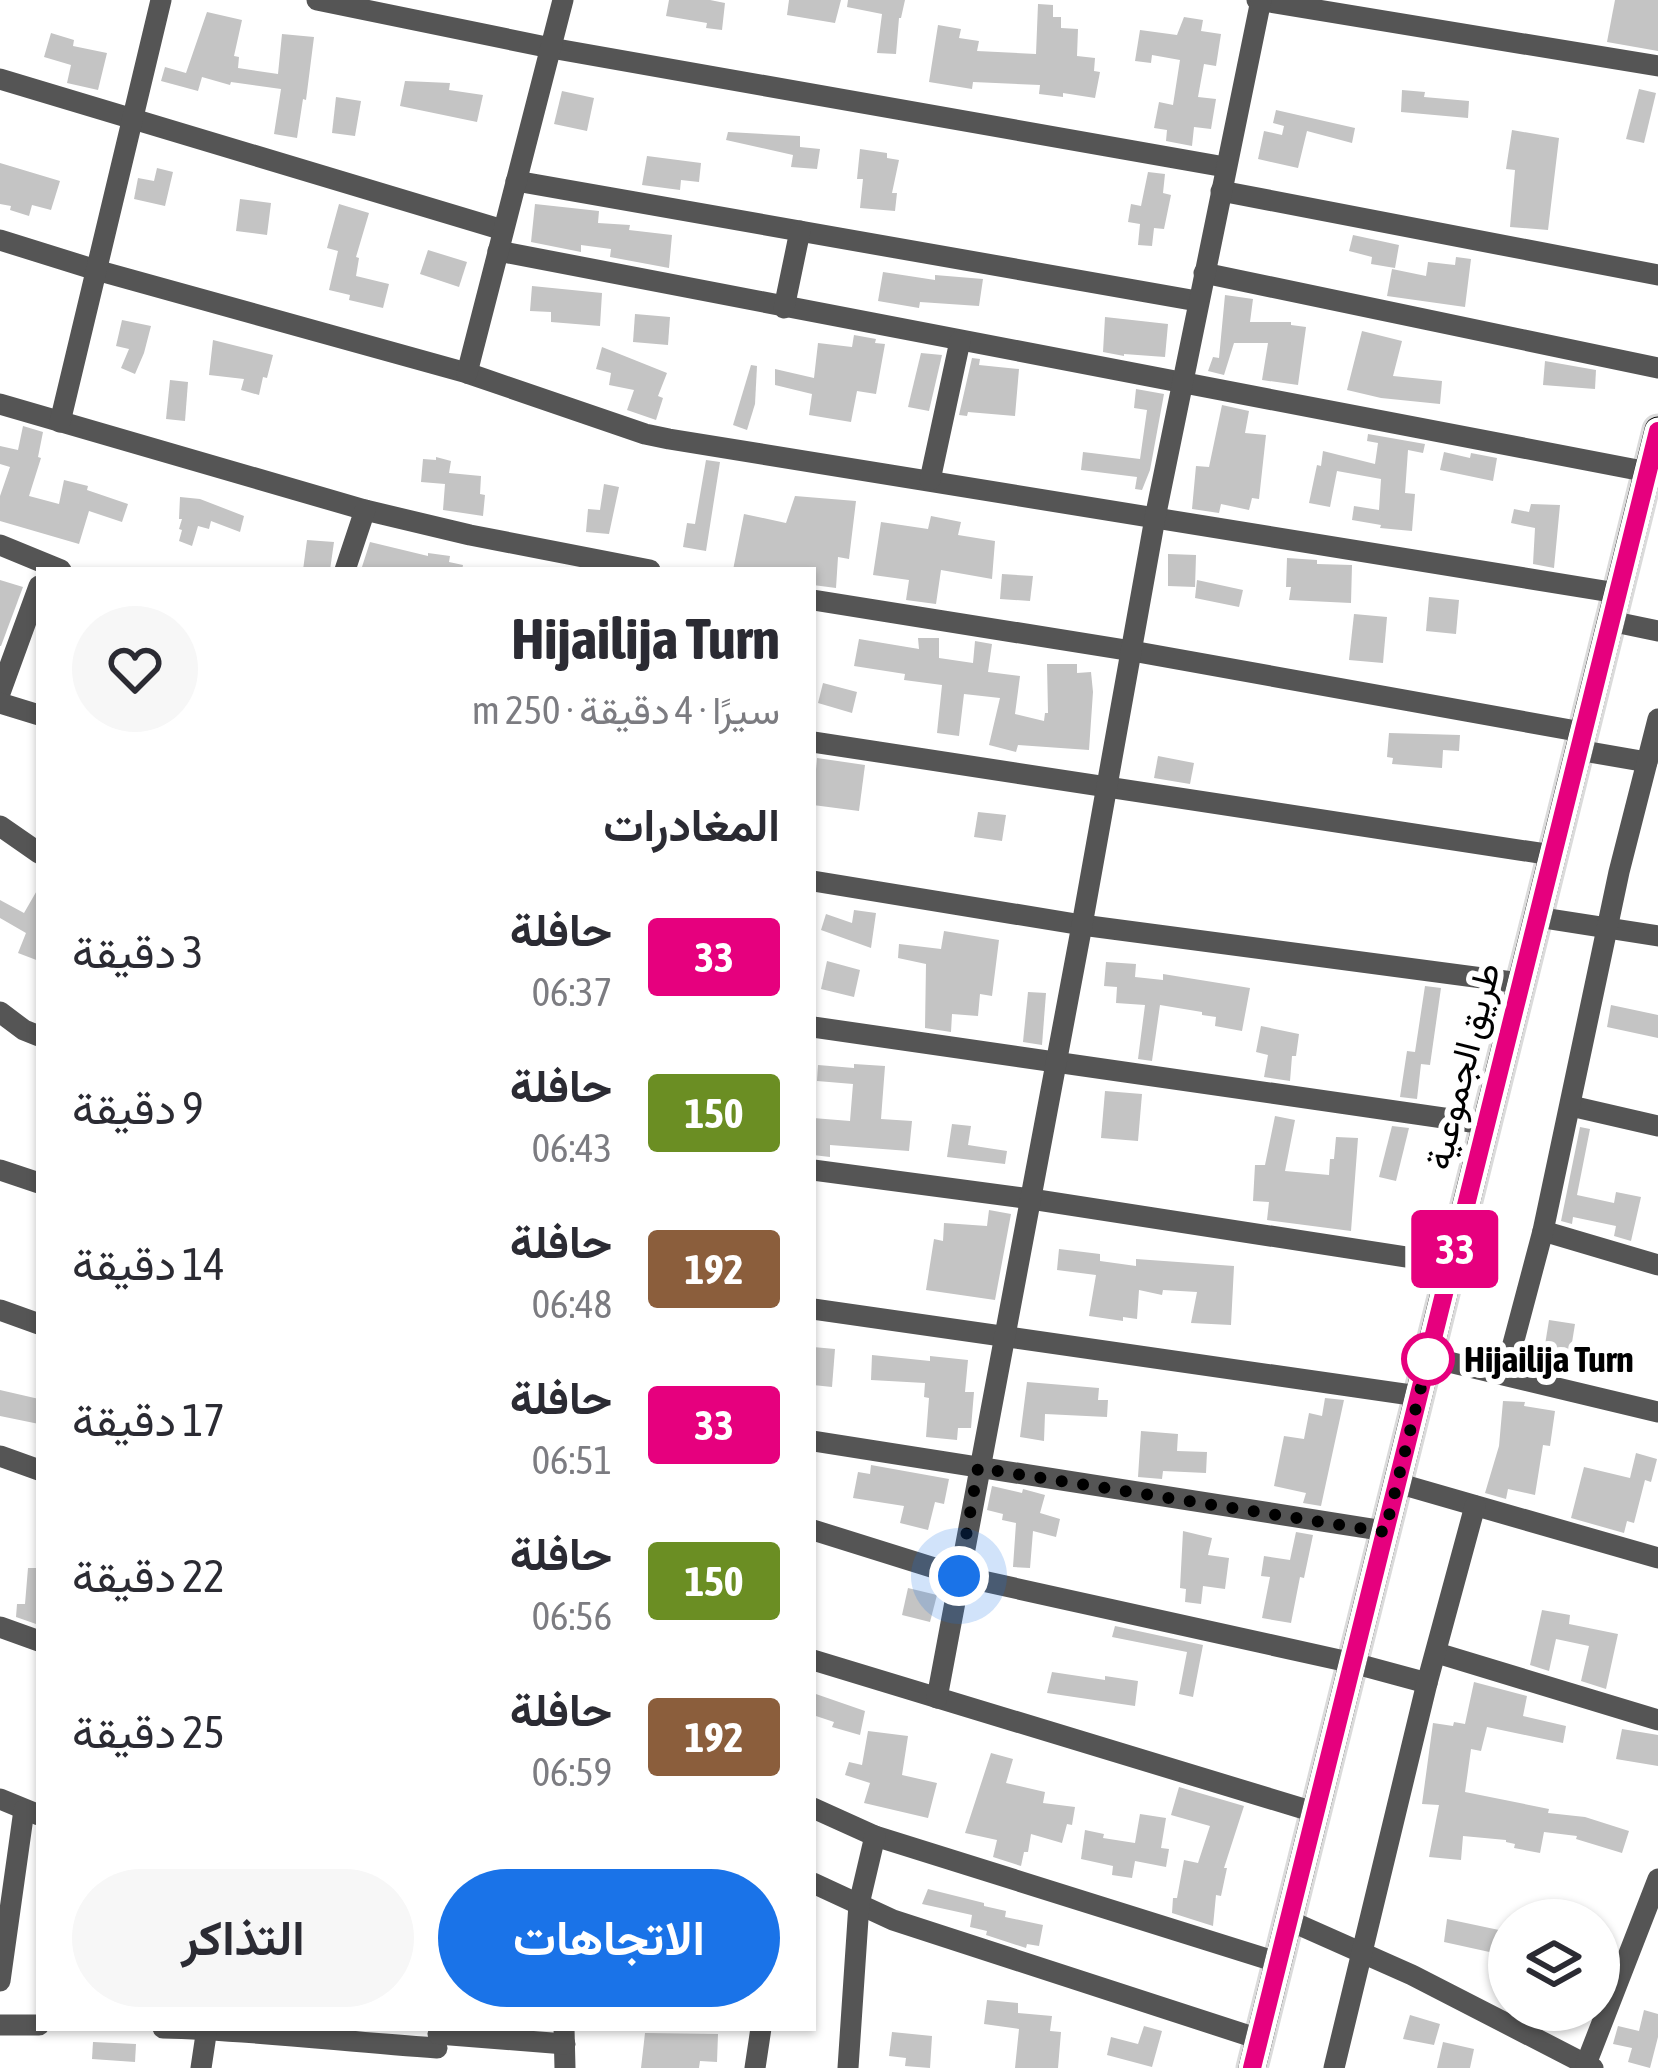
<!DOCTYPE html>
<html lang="ar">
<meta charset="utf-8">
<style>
body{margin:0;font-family:"Asap Condensed",Vazirmatn,sans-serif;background:#f7f7f7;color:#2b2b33;direction:rtl;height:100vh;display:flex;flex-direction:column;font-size:45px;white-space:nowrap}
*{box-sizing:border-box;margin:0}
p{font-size:39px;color:#7c7c81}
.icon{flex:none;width:66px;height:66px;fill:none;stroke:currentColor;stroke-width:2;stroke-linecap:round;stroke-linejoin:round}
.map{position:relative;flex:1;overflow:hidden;direction:ltr}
.details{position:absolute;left:36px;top:567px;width:780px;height:1464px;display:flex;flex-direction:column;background:#fff;border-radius:0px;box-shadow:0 3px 9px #0004;direction:rtl}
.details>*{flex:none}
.badge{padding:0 24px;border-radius:9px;font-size:42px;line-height:78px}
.controls{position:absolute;left:1488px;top:1899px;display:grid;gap:24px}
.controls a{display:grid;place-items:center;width:132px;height:132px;border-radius:50%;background:#fff;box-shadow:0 3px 9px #0004;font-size:60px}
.you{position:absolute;width:60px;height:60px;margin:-30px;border:9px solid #fff;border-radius:50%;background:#1a73e8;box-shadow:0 0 0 18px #1a73e833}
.map>.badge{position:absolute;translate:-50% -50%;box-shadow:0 0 0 6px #fff}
h2{padding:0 36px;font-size:45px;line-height:108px}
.round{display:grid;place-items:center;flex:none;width:126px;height:126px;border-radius:63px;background:#f7f7f7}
.headline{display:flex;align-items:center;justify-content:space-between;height:204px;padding:0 36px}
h1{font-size:57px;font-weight:700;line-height:90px}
.cta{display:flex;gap:24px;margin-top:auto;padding:24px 36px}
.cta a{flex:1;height:138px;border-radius:72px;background:#1a73e8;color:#fff;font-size:48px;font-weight:700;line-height:138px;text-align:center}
.cta a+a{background:#f7f7f7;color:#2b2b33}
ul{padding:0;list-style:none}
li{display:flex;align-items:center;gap:36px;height:156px;padding:0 36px}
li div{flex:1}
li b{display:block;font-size:45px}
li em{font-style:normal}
li .badge{min-width:132px;font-weight:700;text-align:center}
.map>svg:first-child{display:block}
</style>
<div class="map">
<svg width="1658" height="2068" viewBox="0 0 1658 2068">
<rect width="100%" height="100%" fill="#fff"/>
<!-- building -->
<g fill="#c4c4c4">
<polygon points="669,0 710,0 725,3 722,30 706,28 707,23 666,16"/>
<polygon points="789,0 841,0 835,23 787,15"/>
<polygon points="848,0 905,0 901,18 899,18 896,54 877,53 882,14 847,7"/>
<polygon points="1615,0 1658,0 1658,51 1607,42"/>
<polygon points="1038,4 1053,5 1053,17 1061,17 1061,28 1078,29 1077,56 1095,58 1094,71 1100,72 1095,98 1063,93 1063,97 1039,94 1040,85 973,82 972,89 929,82 938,25 961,29 959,38 979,41 977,51 1036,54"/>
<polygon points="207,12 242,20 234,56 239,57 238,68 278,74 282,34 314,37 306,100 303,99 297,138 274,134 281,89 231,82 230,85 202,77 198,91 161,81 165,67 186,73"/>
<polygon points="1184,17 1203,20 1201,31 1221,34 1216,66 1204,64 1198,97 1216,99 1211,129 1194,127 1192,146 1166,141 1167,130 1154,128 1159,102 1173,105 1180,60 1152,55 1151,63 1135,61 1140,30 1177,35"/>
<polygon points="51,33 74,40 73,46 107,53 98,90 67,83 71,65 44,57"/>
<polygon points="405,81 450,83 449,90 483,95 477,122 400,106"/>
<polygon points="1639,89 1656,93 1644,143 1626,139"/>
<polygon points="1402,90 1425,92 1424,97 1469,101 1468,118 1401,112"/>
<polygon points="562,91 594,98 587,131 554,124"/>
<polygon points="336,97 361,101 355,136 332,133"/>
<polygon points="1276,110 1355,128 1352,143 1307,131 1298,168 1258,159 1264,131 1282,135 1284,126 1273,123"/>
<polygon points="1512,130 1559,138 1548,230 1510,227 1515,170 1506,169"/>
<polygon points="728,132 800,136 800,147 820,149 817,169 791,167 793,155 726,140"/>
<polygon points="860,149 887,153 887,158 899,160 892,193 897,193 895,211 860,208 863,179 857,179"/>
<polygon points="647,156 701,163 699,182 681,180 680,190 642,185"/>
<polygon points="0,163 60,181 51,210 32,205 29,216 10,210 11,206 0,204"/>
<polygon points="157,168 173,172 165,206 134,199 138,178 154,181"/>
<polygon points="1148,172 1165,174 1163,193 1171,195 1164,229 1154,228 1152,246 1138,245 1140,224 1128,222 1131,204 1141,206"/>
<polygon points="240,199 271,203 267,235 236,231"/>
<polygon points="339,204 369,213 356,257 359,258 356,276 389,284 383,308 349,300 350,295 329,290 338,251 327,248"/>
<polygon points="535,204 599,211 598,223 630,225 629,230 672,235 669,268 610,257 611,249 581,245 581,252 531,242"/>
<polygon points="1353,235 1399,245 1395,268 1371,264 1372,257 1349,251"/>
<polygon points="428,250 467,262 459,287 420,274"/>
<polygon points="1456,257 1471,259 1465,307 1387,296 1392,269 1426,276 1428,262 1455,265"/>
<polygon points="883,272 935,280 935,275 983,279 979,306 920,302 919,308 878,301"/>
<polygon points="532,286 602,293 600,326 551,322 551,312 530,311"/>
<polygon points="1225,295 1253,299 1250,322 1291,322 1291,325 1306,327 1298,385 1262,380 1268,343 1234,343 1224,375 1208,371 1213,357 1219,358"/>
<polygon points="635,314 670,317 668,345 633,342"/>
<polygon points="1105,317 1168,324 1165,357 1124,354 1124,356 1103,352"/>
<polygon points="122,320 151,326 144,353 135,374 121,368 129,349 116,346"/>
<polygon points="1362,331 1402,341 1393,376 1442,381 1440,404 1381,398 1347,390"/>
<polygon points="854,335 876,339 875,343 885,344 876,394 857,391 851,422 809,415 812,394 775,385 775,369 814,378 818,343 852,347"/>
<polygon points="213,340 273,355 267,378 263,377 259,395 241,390 244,379 209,375"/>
<polygon points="602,347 667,373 658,396 663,398 656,420 627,410 634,390 609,385 611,373 596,369"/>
<polygon points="921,353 942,355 929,411 908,407"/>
<polygon points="972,358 980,359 979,365 1019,369 1015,416 968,412 967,416 959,415"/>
<polygon points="1545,361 1596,370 1595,389 1543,385"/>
<polygon points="751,365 757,366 755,404 747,430 733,425"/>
<polygon points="170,380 188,382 185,421 166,419"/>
<polygon points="1136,389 1164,394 1150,470 1142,490 1135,489 1137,477 1081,470 1083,452 1140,459 1147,410 1134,408"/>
<polygon points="1222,405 1249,411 1245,433 1266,435 1259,499 1252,498 1249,510 1221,504 1219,513 1192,509 1196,466 1209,467"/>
<polygon points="23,426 43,432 38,457 41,458 29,496 59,504 64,480 88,486 87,490 128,504 122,522 89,511 79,544 0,521 0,496 10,467 0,464 0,446 18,450"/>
<polygon points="1368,434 1425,444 1423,453 1408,450 1405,493 1415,494 1412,531 1380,528 1381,525 1352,520 1354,506 1379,510 1381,479 1337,471 1330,507 1309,503 1317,465 1321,466 1323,451 1375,464 1378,443 1367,441"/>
<polygon points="1444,452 1470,458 1471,453 1497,458 1493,481 1440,470"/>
<polygon points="436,457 451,461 449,473 481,476 480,494 485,495 483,516 443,510 445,484 421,482 423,459 436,460"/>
<polygon points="706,460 720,462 706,551 683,547 687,523 695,524"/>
<polygon points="604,484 619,487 609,534 586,532 588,509 600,510"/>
<polygon points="795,496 856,501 849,559 838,557 836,588 813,585 813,570 733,570 744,514 786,523"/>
<polygon points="180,497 200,499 244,516 240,532 211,521 209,529 198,526 192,546 179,541 182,530 179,529 182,519 179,519"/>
<polygon points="1531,504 1560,505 1554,568 1533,564 1535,528 1511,523 1514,509 1529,512"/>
<polygon points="931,516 961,522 958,535 995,541 992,579 941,570 936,604 906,600 909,580 873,575 881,522 928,529"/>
<polygon points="307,540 334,542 330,570 303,570"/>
<polygon points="370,542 428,556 428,553 450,556 449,562 463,565 462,570 361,570"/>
<polygon points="1168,554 1196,555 1195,587 1168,586"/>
<polygon points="1287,558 1317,560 1317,564 1352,565 1351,603 1289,600 1291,587 1286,587"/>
<polygon points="1002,574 1033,576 1030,601 1000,599"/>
<polygon points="0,580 23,587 1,646 0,646"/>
<polygon points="1197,580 1243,590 1239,607 1195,598"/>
<polygon points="1429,597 1459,600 1456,634 1426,631"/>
<polygon points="1354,614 1387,617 1383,663 1349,660"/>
<polygon points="918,638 939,638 939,658 973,663 975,641 992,644 988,672 1020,676 1015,714 1044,721 1045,713 1048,713 1047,664 1077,664 1077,673 1091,672 1093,692 1089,750 1018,745 1016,752 989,745 1000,698 964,694 959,736 937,733 942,685 904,680 905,674 854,666 859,639 919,649"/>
<polygon points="823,683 857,692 852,713 818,703"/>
<polygon points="1389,733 1460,735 1459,751 1443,750 1442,768 1392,764 1393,758 1387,757"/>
<polygon points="1158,756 1194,763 1190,784 1154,778"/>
<polygon points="817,758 865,765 859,811 813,805"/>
<polygon points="978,812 1006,815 1002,841 974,837"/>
<polygon points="39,887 39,961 18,953 26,933 0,918 0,900 24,913"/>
<polygon points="854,910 876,913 871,948 821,930 826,914 852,923"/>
<polygon points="944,931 999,940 992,996 980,994 978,1016 952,1014 951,1032 925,1028 926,964 898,958 899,944 941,949"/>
<polygon points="827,961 860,970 854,997 821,989"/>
<polygon points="1106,962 1136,964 1135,977 1163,980 1163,974 1250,988 1242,1031 1215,1026 1216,1017 1202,1015 1202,1012 1160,1005 1152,1061 1138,1059 1145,1005 1116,1003 1117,987 1104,986"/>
<polygon points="1425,986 1441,988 1430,1065 1421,1064 1417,1099 1400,1097 1407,1051 1415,1052"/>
<polygon points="1028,992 1046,993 1042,1045 1023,1042"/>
<polygon points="1611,1005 1658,1015 1658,1038 1607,1027"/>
<polygon points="1261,1026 1299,1034 1296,1056 1292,1056 1290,1081 1264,1077 1268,1055 1256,1052"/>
<polygon points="854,1064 885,1066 881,1119 912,1121 909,1151 830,1145 830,1157 813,1155 813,1118 850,1121 853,1084 817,1081 818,1065 854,1068"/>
<polygon points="1105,1091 1142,1094 1138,1141 1101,1138"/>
<polygon points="1275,1116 1295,1120 1285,1171 1329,1175 1330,1159 1334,1159 1336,1137 1358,1138 1351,1231 1267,1220 1269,1202 1253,1201 1255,1165 1265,1165"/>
<polygon points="952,1124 971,1126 968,1145 1007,1151 1005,1164 947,1157"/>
<polygon points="1392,1126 1409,1128 1396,1181 1379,1177"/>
<polygon points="1580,1127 1590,1129 1577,1195 1614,1203 1616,1192 1641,1197 1631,1241 1614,1236 1616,1226 1573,1217 1572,1224 1561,1221"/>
<polygon points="989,1210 1011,1214 995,1300 926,1290 934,1239 943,1241 944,1223 987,1226"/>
<polygon points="1059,1249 1100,1254 1100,1261 1136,1266 1136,1259 1234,1266 1231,1325 1191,1323 1197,1292 1163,1290 1162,1295 1139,1290 1137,1319 1123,1317 1123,1321 1089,1316 1096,1275 1057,1270"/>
<polygon points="1549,1320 1575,1324 1570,1355 1544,1351"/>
<polygon points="813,1347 835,1349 832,1387 813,1385"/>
<polygon points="872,1355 930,1361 930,1356 968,1360 965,1392 974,1392 971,1428 958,1428 957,1440 926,1437 929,1398 924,1397 925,1383 871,1380"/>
<polygon points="1027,1382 1099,1388 1098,1400 1108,1400 1107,1417 1045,1414 1044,1441 1020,1437"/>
<polygon points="0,1390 39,1399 39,1424 0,1416"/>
<polygon points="1325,1398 1344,1400 1321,1506 1303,1503 1306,1493 1274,1486 1284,1436 1304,1439 1309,1413 1322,1416"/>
<polygon points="1503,1401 1525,1402 1524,1406 1555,1411 1550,1446 1543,1445 1535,1495 1508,1489 1506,1499 1485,1493 1499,1446"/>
<polygon points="1141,1431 1178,1434 1177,1451 1207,1452 1206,1473 1163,1471 1162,1479 1138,1477"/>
<polygon points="1636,1453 1657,1459 1651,1482 1645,1480 1634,1523 1627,1521 1624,1533 1571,1518 1584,1467 1630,1478"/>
<polygon points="871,1465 949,1479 944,1504 935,1502 928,1530 900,1523 904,1506 853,1498 858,1472 870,1474"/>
<polygon points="992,1486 1022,1493 1023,1489 1045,1495 1040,1513 1060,1519 1056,1537 1033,1531 1030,1568 1013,1567 1016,1523 1002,1520 1003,1514 987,1510"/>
<polygon points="1183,1531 1212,1538 1208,1555 1229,1558 1225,1589 1203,1586 1201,1604 1185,1602 1186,1589 1180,1588"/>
<polygon points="1296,1532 1313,1535 1304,1578 1300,1577 1291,1623 1262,1618 1270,1577 1261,1576 1264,1556 1290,1560"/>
<polygon points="28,1568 39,1568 39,1625 16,1617 17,1604 25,1604"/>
<polygon points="908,1588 937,1595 930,1622 902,1615"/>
<polygon points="1542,1610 1570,1615 1569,1624 1618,1634 1606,1689 1581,1681 1589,1646 1556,1639 1549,1671 1530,1665"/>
<polygon points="1115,1626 1203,1645 1193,1697 1179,1694 1187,1652 1112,1637"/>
<polygon points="1052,1672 1105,1680 1105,1676 1138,1681 1135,1706 1047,1693"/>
<polygon points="1474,1682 1527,1696 1523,1716 1566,1726 1563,1743 1487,1727 1481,1751 1471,1749 1465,1792 1549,1809 1548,1813 1585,1817 1629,1831 1622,1853 1576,1839 1577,1836 1544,1832 1540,1853 1514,1848 1515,1844 1506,1842 1506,1840 1463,1836 1461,1860 1429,1857 1439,1805 1422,1804 1433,1723 1453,1726 1454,1722 1465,1724"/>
<polygon points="813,1693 865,1711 860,1735 832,1727 834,1722 813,1715"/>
<polygon points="1622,1729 1658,1735 1658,1766 1616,1759"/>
<polygon points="868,1731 908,1736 902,1775 937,1783 928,1818 864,1803 870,1783 845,1775 849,1762 862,1765"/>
<polygon points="991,1753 1013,1759 1006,1783 1045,1792 1043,1803 1075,1807 1072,1825 1067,1824 1062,1843 1031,1834 1028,1852 1024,1852 1021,1866 993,1857 997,1840 965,1833"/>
<polygon points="1179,1787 1244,1806 1224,1868 1227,1868 1221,1896 1216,1895 1213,1926 1172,1913 1173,1898 1177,1898 1184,1860 1198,1863 1210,1826 1171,1815"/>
<polygon points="1140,1814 1166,1818 1161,1848 1169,1849 1166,1867 1135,1861 1132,1878 1112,1875 1113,1866 1081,1859 1085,1830 1104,1834 1103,1838 1135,1843"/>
<polygon points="928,1889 984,1903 984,1906 1006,1911 1005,1917 1043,1925 1039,1946 1027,1944 1026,1948 986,1935 987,1931 970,1927 972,1915 922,1904"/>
<polygon points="1447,1919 1499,1930 1494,1953 1444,1942"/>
<polygon points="987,2000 1018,2003 1018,2013 1052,2016 1050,2031 1061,2032 1058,2068 1015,2068 1019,2029 984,2024"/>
<polygon points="1644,2010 1658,2014 1658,2037 1650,2068 1628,2062 1632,2048 1613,2044 1618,2026 1639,2031"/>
<polygon points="1410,2015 1440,2024 1434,2045 1403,2039"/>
<polygon points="1144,2026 1162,2031 1152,2067 1107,2055 1111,2037 1138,2044"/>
<polygon points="892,2032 932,2036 930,2068 905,2066 906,2058 889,2056"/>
<polygon points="645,2033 718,2034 717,2062 700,2061 699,2068 641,2068"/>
<polygon points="93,2042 136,2044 135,2062 92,2059"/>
<polygon points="1443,2042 1474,2049 1470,2068 1437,2068"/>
</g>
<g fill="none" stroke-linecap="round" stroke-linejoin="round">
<defs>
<polyline id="major" points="1252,2068 1658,430"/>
</defs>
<!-- major casing -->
<use href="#major" stroke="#dbdbdb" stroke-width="33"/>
<!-- minor -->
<g stroke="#555" stroke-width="21">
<polyline points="317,0 551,48 1225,167"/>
<polyline points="1257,0 1658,66"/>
<polyline points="0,79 503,230"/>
<polyline points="516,181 1197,301"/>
<polyline points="1221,191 1658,275"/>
<polyline points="0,240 96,270 467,373 645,434 669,439 1617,593"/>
<polyline points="498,251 1648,472"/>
<polyline points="1204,273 1658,368"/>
<polyline points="784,308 800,231"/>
<polyline points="467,373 563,0"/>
<polyline points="0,404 365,510 470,535 650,570"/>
<polyline points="60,422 161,0"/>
<polyline points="930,480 960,341"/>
<polyline points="0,545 61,570"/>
<polyline points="345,570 365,510"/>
<polyline points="813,600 1132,651 1582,732"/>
<polyline points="1610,621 1658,631"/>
<polyline points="0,693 39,586"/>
<polyline points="0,703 39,715"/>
<polyline points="813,742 1552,855"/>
<polyline points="1578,750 1647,762"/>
<polyline points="0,826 39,853"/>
<polyline points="813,881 1082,925 1520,983"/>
<polyline points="1537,917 1658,936"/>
<polyline points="0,1012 24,1030 39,1036"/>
<polyline points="813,1027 1485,1124"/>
<polyline points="1571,1106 1658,1126"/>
<polyline points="0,1170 39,1183"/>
<polyline points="813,1170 1031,1199 1451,1264"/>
<polyline points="1543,1231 1658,1265"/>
<polyline points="813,1309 1418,1396"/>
<polyline points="0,1310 39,1324"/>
<polyline points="1428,1357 1658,1412"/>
<polyline points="1505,1374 1543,1231 1619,872 1658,719"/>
<polyline points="813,1441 1385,1531"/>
<polyline points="0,1456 39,1470"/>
<polyline points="1397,1483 1658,1558"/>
<polyline points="813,1530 960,1576 1353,1663 1427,1683"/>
<polyline points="0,1627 39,1641"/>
<polyline points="1437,1653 1658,1720"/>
<polyline points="813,1660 1314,1812"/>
<polyline points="937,1698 1082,925 1155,518 1261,0"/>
<polyline points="0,1799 39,1815"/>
<polyline points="813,1808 875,1836 1277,1962"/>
<polyline points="813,1883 893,1920 1259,2039"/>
<polyline points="1288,1920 1412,1975 1593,2068"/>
<polyline points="0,1981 24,1810"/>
<polyline points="0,2025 39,2025"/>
<path d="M163 2028C254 2030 346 2042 437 2048"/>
<polyline points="564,2028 565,2068"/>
<polyline points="438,2034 565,2044"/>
<polyline points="1586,2064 1658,1879"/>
<polyline points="201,2068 207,2028"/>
<polyline points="755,2068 761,2028"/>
<polyline points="848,2068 859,1904 875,1836"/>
<polyline points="1334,2068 1427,1683 1475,1506"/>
</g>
<!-- major -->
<use href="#major" stroke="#000" stroke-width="27"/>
</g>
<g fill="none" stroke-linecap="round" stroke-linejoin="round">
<defs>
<polyline id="line" points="1252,2068 1658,431"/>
</defs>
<!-- line casing -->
<use href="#line" stroke="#fff" stroke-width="27"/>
<!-- line -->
<use href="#line" stroke="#e6007e" stroke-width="18"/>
<!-- walk -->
<polyline stroke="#000" stroke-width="12" stroke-dasharray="0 21.6" points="959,1576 978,1468 1385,1532 1428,1359"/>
</g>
<!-- markers -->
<circle fill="#fff" stroke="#e6007e" stroke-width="6" cx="1428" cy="1359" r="24"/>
<g text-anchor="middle" stroke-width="12" stroke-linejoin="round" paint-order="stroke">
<!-- street labels -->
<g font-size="36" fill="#000" stroke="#fff">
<text transform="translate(1462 1066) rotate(-76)" y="13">طريق الجموعية</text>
</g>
<!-- stop labels -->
<g font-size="36" font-weight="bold" fill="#000" stroke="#fff" text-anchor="start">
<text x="1464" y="1372">Hijailija Turn</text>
</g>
</g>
</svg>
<div class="controls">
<a><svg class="icon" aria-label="layers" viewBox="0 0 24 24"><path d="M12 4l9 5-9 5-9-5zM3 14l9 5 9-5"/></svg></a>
</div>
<div class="you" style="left:959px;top:1576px"></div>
<b class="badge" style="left:1455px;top:1249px;background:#e6007e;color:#fff">33</b>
<section class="details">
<div class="headline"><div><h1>Hijailija Turn</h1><p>سيرًا · 4 دقيقة · 250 m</p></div><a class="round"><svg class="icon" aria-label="heart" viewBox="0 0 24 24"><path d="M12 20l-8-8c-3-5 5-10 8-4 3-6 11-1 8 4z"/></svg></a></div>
<h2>المغادرات</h2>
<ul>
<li><span class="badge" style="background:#e6007e;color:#fff">33</span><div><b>حافلة</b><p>06:37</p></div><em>3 دقيقة</em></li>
<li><span class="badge" style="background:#6b8e23;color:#fff">150</span><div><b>حافلة</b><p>06:43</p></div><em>9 دقيقة</em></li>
<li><span class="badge" style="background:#8b5e3c;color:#fff">192</span><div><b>حافلة</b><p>06:48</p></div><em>14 دقيقة</em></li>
<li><span class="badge" style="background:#e6007e;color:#fff">33</span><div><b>حافلة</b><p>06:51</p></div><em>17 دقيقة</em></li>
<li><span class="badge" style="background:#6b8e23;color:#fff">150</span><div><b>حافلة</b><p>06:56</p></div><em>22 دقيقة</em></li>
<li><span class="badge" style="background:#8b5e3c;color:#fff">192</span><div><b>حافلة</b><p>06:59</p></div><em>25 دقيقة</em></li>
</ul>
<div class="cta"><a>الاتجاهات</a><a>التذاكر</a></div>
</section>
</div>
